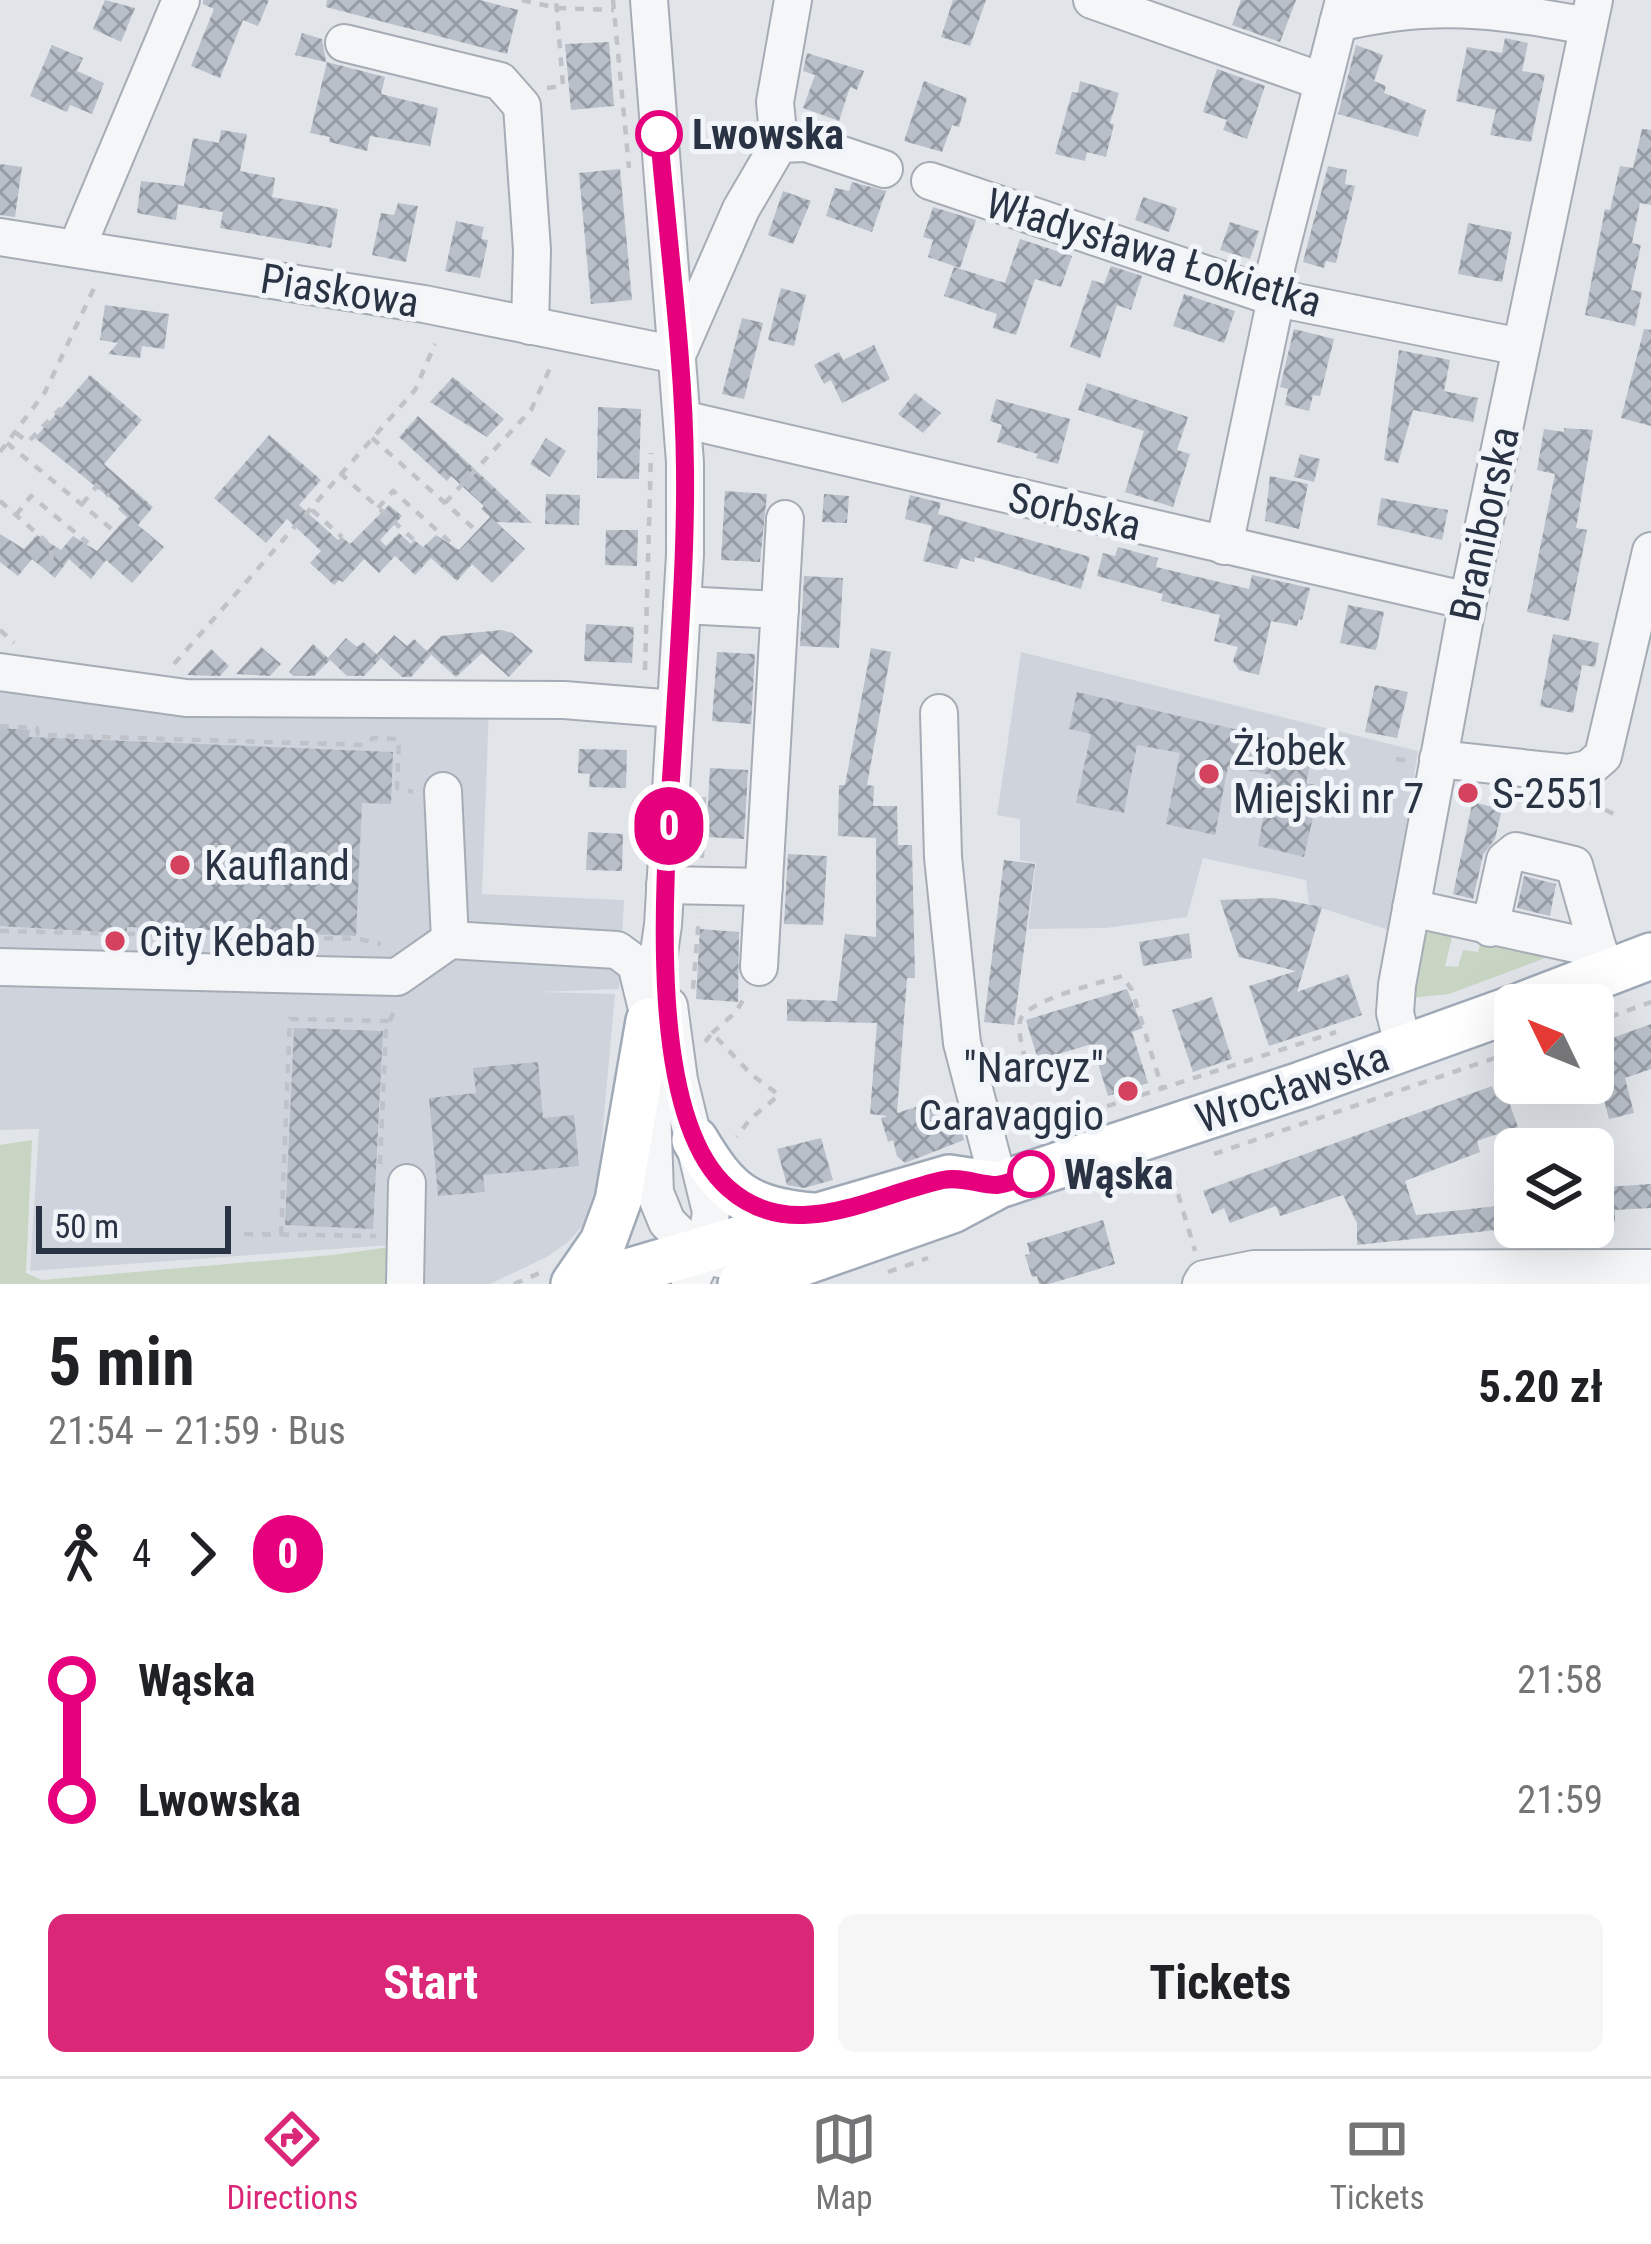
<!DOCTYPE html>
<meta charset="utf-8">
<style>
body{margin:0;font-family:"Roboto Condensed",sans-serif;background:#f6f6f6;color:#202124;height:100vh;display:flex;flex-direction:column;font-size:45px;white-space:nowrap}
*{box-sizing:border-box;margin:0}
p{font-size:39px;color:#757577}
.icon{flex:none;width:66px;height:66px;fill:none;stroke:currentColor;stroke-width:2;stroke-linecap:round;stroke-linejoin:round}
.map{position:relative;height:1284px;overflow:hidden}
.drawer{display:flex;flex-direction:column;background:#fff;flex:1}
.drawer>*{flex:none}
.badge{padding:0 24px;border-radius:39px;font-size:42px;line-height:78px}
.needle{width:78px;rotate:313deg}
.controls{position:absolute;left:1494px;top:984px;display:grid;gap:24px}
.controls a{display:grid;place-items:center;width:120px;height:120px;border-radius:18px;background:#fff;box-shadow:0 12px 48px #0002;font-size:60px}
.scale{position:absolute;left:36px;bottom:30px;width:195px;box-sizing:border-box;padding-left:12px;border:6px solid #293343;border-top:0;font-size:33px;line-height:42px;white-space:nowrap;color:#293343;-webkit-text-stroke:9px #f1f4f8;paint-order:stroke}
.map>.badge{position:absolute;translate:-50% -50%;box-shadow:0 0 0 6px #fff}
.legs{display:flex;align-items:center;gap:18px;height:132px;padding:0 48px;font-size:39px}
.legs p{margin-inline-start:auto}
.headline{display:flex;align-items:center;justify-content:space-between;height:204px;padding:0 48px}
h1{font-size:66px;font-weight:700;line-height:90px}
.action{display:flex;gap:24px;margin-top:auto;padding:24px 48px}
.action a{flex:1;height:138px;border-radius:18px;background:#db2777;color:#fff;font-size:48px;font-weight:700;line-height:138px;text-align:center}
.action a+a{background:#f6f6f6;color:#202124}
ul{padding:0 48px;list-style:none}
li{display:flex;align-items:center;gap:42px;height:120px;font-size:45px}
li i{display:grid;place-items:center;width:18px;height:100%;margin:0 15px;background:currentColor}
li i::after{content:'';width:30px;height:30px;margin:-15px;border:9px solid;border-radius:50%;background:#fff}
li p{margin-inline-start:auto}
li:first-child i{background:linear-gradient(#0000 50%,currentColor 0)}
li:last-child i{background:linear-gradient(currentColor 50%,#0000 0)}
.menu{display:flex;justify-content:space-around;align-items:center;height:168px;border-top:3px solid #e0e0e0;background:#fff;font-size:33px;color:#757577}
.menu a{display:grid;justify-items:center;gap:6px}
.menu .current{color:#db2777}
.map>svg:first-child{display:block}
</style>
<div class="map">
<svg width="1651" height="1284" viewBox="0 0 1651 1284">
<defs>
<pattern id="building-cross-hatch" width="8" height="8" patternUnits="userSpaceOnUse" patternTransform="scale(3)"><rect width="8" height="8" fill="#b8bfc8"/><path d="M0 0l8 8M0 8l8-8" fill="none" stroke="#969ca4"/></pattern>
</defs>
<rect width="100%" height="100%" fill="#e1e5ea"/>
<!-- built -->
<g fill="#cfd4dc">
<polygon points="1021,652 1418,751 1389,930 1309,904 1306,880 1203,858 1187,917 1106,928 1028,929 1036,863 1020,860 1020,819 997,815"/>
<polygon points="0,688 489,709 482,894 624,900 619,989 540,992 615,994 598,1182 584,1224 568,1242 547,1257 490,1284 418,1284 417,1243 30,1271 39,1129 0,1130"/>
</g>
<!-- green -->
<g fill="#c7d5c2">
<polygon points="1430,929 1454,929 1445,966 1458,967 1463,950 1478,952 1483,935 1561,952 1449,994 1410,998 1419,937"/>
<polygon points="32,1140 26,1273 42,1280 333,1255 418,1243 418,1284 0,1284 0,1145"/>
</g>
<!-- building -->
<g fill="url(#building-cross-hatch)">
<polygon points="105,0 135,8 121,42 93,29"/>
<polygon points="203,0 269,0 258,26 243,20 220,78 191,66 214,9 203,4"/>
<polygon points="327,0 480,0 518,10 507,54 326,7"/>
<polygon points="953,0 986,0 970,46 941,37"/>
<polygon points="1241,0 1296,0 1280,42 1232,25"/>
<polygon points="302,33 322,39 326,62 295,55"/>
<polygon points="1505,38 1528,43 1522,71 1545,75 1531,142 1490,135 1496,110 1456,101 1467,47 1502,53"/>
<polygon points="609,42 614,106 571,110 565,44"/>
<polygon points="52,45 83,58 77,71 104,83 92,114 70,105 67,112 30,96"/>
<polygon points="1356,45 1383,55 1374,81 1386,86 1384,93 1426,110 1418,137 1338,114"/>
<polygon points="807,53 864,71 857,90 850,87 839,121 803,108 815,75 803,71"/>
<polygon points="327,62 385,77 381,94 438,108 430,146 370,136 367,151 329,142 330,137 310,133"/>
<polygon points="1217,69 1265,86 1247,139 1223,130 1227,120 1203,112"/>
<polygon points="924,81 967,98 959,127 952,125 942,152 904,141"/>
<polygon points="1080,81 1119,93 1110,123 1114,124 1106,157 1087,152 1085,161 1055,154 1072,92 1078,93"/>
<polygon points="1642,129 1651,130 1651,205 1640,203 1632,243 1641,245 1631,290 1642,292 1635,326 1585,315 1605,209 1610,210 1620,166 1633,168"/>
<polygon points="221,130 247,134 240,171 275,178 272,197 338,209 331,248 220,228 223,212 178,204 176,220 137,213 141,181 184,186 193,138 219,143"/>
<polygon points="0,164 22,167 15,217 0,215"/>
<polygon points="1328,166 1347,170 1345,184 1355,186 1336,263 1326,261 1324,268 1303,262"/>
<polygon points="620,169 632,300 591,304 579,173"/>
<polygon points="852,182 886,191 872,232 826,216 835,188 849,191"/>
<polygon points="783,191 811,201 793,244 768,235"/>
<polygon points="1143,197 1177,208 1169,232 1135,220"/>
<polygon points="398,203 418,206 406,262 372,255 381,213 394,215"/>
<polygon points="933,207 976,220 960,268 928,257 933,240 923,237"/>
<polygon points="456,221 484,227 481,239 488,240 480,278 445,271"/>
<polygon points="1230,222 1259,231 1250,259 1220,250"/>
<polygon points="1468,223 1512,232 1502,282 1458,274"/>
<polygon points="1020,239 1072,256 1061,287 1035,279 1016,335 993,328 997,314 944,296 954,267 1005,283"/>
<polygon points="1111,266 1142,276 1131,310 1117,305 1100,358 1070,347 1092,280 1104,284"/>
<polygon points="781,288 806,295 794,346 768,340"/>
<polygon points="1184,294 1235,311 1224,343 1173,326"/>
<polygon points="105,305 169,314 164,349 142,346 140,358 108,354 118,343 100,340"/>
<polygon points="742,318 763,323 744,399 722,394"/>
<polygon points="1294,329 1334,339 1320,396 1313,395 1309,411 1285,405 1288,389 1280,387"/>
<polygon points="1644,329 1651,330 1651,426 1621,418"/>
<polygon points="874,345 890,379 842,403 831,380 824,384 814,365 839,352 843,360"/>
<polygon points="1399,350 1450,360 1444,391 1478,398 1473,422 1413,410 1398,463 1384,460"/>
<polygon points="90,375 142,420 104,464 153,507 138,525 164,547 132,583 106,560 91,579 69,559 55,578 32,559 18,576 0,562 0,534 24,549 37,535 61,550 73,536 97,551 127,517 118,509 120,506 35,438"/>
<polygon points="453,377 504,419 487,437 430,402"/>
<polygon points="1087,383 1188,417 1177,450 1190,454 1173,507 1125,492 1144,431 1078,410"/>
<polygon points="915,393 941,413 923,433 898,414"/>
<polygon points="996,399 1070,419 1058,464 1036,458 1038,454 997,442 1002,425 990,421"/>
<polygon points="598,407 641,409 639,479 597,478"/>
<polygon points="418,416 532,523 496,522 525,549 492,583 472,564 457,581 431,558 415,575 395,556 379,573 364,559 343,582 339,580 334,585 310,563 321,551 287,519 266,543 214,498 269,435 321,480 299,505 338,540 342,537 350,544 389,505 402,516 380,540 386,546 399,533 411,544 414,540 423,547 436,535 459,550 490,517 481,509 484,506 451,476 447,481 399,437"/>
<polygon points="1564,428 1593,430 1576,528 1587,530 1569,621 1527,612 1555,474 1537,470 1544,429 1564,432"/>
<polygon points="546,438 566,451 550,477 530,464"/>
<polygon points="1300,454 1320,459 1314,482 1294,477"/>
<polygon points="1270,476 1308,484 1299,529 1265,521"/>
<polygon points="725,491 767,494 760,562 721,560"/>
<polygon points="546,494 580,495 579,525 545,524"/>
<polygon points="824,494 849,496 847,523 822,522"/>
<polygon points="910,495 941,503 938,514 1090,557 1081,589 975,557 974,562 961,558 957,569 923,561 932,526 905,519"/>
<polygon points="1381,498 1448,510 1442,540 1377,525"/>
<polygon points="606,530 638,530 637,566 605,565"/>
<polygon points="1118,547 1158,558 1156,567 1249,589 1252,575 1310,588 1302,620 1299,619 1297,626 1271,621 1259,675 1239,670 1233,661 1238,647 1214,641 1220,615 1161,601 1163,594 1097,576 1103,553 1115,556"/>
<polygon points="804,576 843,578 839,648 800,646"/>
<polygon points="1348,605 1384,612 1376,650 1340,643"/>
<polygon points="586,624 634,627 632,663 584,661"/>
<polygon points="502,630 512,633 533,651 509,677 482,653 456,677 427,651 441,636"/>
<polygon points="1553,634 1599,643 1595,667 1582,665 1573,713 1540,706"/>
<polygon points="394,635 407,646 414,639 431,655 411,677 402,677 377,654"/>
<polygon points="346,638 357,647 363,642 381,658 364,676 347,676 328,658"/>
<polygon points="313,644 330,660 314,676 294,676 289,672"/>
<polygon points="261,647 281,664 270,676 236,674"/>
<polygon points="871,648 891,652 867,785 874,786 873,806 897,806 898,845 912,845 915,978 907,978 897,1113 929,1103 932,1111 955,1104 964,1140 905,1163 897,1156 893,1140 888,1142 881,1118 888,1116 870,1114 877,1023 787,1021 787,999 837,1001 845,934 876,937 876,838 838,836 839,785 845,785"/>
<polygon points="211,649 229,666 220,676 187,675"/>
<polygon points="717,652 755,654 751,724 712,721"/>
<polygon points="1375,685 1408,692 1397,738 1365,732"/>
<polygon points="1077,692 1314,748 1306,783 1320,786 1304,857 1258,846 1271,775 1228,766 1215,835 1166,824 1180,753 1137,745 1124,813 1076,803 1091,734 1069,729"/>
<polygon points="0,728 30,730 29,737 393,752 391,804 362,803 356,936 127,927 126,948 116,947 104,947 105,932 0,926"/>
<polygon points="579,749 627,750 626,788 589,787 590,774 578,773"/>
<polygon points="710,768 748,770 744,839 706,837"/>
<polygon points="1459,784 1479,786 1476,803 1502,809 1495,839 1483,855 1473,899 1453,894 1472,804 1456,800"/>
<polygon points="588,832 623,834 622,871 586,870"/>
<polygon points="788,854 827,856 823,925 784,924"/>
<polygon points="1004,860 1035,864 1014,1025 984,1022"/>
<polygon points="1524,876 1556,884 1550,916 1517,908"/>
<polygon points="1274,898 1322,907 1297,992 1348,974 1362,1015 1269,1046 1249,986 1296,971 1239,957 1220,900"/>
<polygon points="700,929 739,932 738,1002 696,999"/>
<polygon points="1189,933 1192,958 1143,966 1139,942"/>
<polygon points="1127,989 1143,1028 1132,1032 1148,1083 1108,1096 1092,1044 1038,1060 1026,1020"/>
<polygon points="1212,997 1232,1059 1193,1072 1172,1010"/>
<polygon points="1651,1024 1651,1069 1625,1078 1634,1113 1609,1119 1601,1088 1593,1090 1593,1045"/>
<polygon points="294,1028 383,1031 373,1229 285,1225"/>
<polygon points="538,1062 543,1118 574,1115 579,1166 483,1175 485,1192 438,1196 429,1098 476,1093 473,1068"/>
<polygon points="1492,1086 1496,1097 1506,1094 1518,1127 1477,1141 1480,1152 1405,1181 1416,1215 1515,1204 1515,1228 1357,1245 1357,1223 1343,1195 1280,1216 1276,1206 1230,1223 1224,1208 1212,1214 1203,1191"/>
<polygon points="821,1138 833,1180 804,1188 787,1185 777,1149"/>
<polygon points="1651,1184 1651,1208 1615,1210 1615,1222 1593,1224 1593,1188"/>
<polygon points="1103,1220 1115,1264 1049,1284 1039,1284 1037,1276 1032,1277 1025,1255 1030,1254 1027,1243"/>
</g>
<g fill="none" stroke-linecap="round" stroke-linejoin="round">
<defs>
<g id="minor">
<polyline points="649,0 685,462 685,555 663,925 649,1021 655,1193 667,1222 684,1239 720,1259"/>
<polyline points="1092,0 1321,81"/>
<path d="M1338 23C1434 0 1493 9 1588 26"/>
<polyline points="344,43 500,81 522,106 532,250 530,326"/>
<polyline points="779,144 775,102 793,0"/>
<polyline points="779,144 806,143 884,169"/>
<polyline points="930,181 1276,298 1521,347"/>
<polyline points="0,237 424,304 677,355 741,209 779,144"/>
<polyline points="77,247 181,0"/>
<polyline points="682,419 1468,601"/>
<polyline points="1224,546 1276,298 1276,268 1344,0"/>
<polyline points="682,605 780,610"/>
<polyline points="0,672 186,698 564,700 675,709"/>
<polyline points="939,713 943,857 962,1043 999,1185"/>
<polyline points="1438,759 1568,773 1588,769 1603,756 1651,551"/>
<polyline points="443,791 450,940"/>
<polyline points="665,885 764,887"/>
<polyline points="1411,908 1598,949 1605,964"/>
<polyline points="1490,928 1505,860 1516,851 1574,865 1598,949"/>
<polyline points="0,967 397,977 450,940 617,950 636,964 646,1005"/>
<polyline points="759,967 785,519"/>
<polyline points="669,1006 679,1080 711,1212 705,1251 690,1284"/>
<polyline points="1404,1049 1395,1013 1397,985 1468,601 1594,0"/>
<polyline points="405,1284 407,1183"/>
<polyline points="1201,1284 1204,1279 1254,1269 1651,1268"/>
</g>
<g id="major">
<polyline points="1523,1005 1651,956"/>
<path d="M695 1140C727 1194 747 1210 812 1216"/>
<polyline points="574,1284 603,1242 618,1201 649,1021"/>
<polyline points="586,1284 949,1178 996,1185"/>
<polyline points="741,1284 952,1210 999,1185 1301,1085 1515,1008"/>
</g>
</defs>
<!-- minor casing -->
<use href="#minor" stroke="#a6acb5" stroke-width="40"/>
<!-- major casing -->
<use href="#major" stroke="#a0aab7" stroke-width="50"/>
<!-- path -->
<g stroke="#bfc3c9" stroke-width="4.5" stroke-dasharray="9 9" stroke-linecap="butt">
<polyline points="522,0 557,8 614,10"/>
<polyline points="613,0 629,168"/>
<polyline points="547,88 563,86 556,0"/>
<polyline points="16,433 28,442 61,408"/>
<polyline points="372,438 480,534"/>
<polyline points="7,443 114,531"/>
<polyline points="0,452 45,392 95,286"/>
<polyline points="340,473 414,540"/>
<polyline points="0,501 50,545 52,561"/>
<polyline points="445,503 531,410 551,366"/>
<polyline points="82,504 97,486 109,496"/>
<polyline points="378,508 393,491 450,542"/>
<polyline points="312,510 342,537"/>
<polyline points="16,515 31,496 88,543"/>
<polyline points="0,630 14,643"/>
<polyline points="174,664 415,390 435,344"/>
<polyline points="645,670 651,453"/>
<polyline points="0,726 37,728 38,735 365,745 373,738 399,739 397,788 413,792"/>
<polyline points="1396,759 1410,761"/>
<polyline points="1589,802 1616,815"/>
<polyline points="702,858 704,797"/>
<polyline points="0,931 359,939 381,944"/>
<polyline points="693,989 699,917"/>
<polyline points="1593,1023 1651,1002"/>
<polyline points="712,1033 736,1012 747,993"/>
<polyline points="705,1042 712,1033 752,1075 779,1095 750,1119 737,1137"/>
<path d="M1030 1077C1027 1062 1017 1037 1020 1021 1023 1001 1103 982 1122 976L1132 990 1162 1088"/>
<polyline points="1057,1126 1083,1114 1336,1032"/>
<polyline points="1214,1154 1515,1051"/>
<polyline points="380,1164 386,1029 397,1005"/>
<polyline points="1173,1177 1195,1251"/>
<polyline points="244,1234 376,1236"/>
<polyline points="281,1235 290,1019 393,1021"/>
<polyline points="888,1272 928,1258"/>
<polyline points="514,1284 542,1272"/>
</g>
<!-- minor -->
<use href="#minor" stroke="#f4f6f8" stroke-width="36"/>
<!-- major -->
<use href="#major" stroke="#fff" stroke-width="45"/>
</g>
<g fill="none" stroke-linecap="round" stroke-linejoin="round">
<defs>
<path id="line-1" d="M659 134C668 245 684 357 685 469 686 556 679 644 674 731 668 842 639 1109 728 1188 793 1246 873 1195 943 1180 961 1176 979 1185 997 1185 1008 1184 1021 1178 1031 1174"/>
</defs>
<!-- line-1 casing -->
<use href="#line-1" stroke="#fff" stroke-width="27"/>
<!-- line-1 -->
<use href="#line-1" stroke="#e6007e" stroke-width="18"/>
</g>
<!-- markers -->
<g fill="#fff" stroke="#e6007e" stroke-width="6">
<circle cx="659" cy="134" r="21"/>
<circle cx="1031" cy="1174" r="21"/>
</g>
<g fill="#d4425e" stroke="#f1f4f8" stroke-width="4.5">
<circle cx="1209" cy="774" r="12"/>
<circle cx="1468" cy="793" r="12"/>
<circle cx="180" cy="865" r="12"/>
<circle cx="115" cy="941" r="12"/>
<circle cx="1128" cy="1091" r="12"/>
</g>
<g text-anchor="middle" stroke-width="10" stroke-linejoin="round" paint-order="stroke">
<!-- stop labels -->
<g font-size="42" font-weight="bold" fill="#293343" stroke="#f1f4f8" text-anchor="start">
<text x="692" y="149">Lwowska</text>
<text x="1064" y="1189">Wąska</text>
</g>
<!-- street labels -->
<g font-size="42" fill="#293343" stroke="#f1f4f8">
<text transform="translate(1154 252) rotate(17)" y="15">Władysława Łokietka</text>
<text transform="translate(340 290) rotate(9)" y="15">Piaskowa</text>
<text transform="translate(1075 511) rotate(13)" y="15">Sorbska</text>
<text transform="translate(1484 524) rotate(-78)" y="15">Braniborska</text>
<text transform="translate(1292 1087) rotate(-19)" y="15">Wrocławska</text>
</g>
<!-- poi labels -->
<g font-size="42" fill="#293343" stroke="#f1f4f8" text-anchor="start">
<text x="1233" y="765">Żłobek<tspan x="1233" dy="48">Miejski nr 7</tspan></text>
<text x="1492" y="808">S-2551</text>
<text x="204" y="880">Kaufland</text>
<text x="139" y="956">City Kebab</text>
<text x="1104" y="1082" text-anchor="end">"Narcyz"<tspan x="1104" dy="48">Caravaggio</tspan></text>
</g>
</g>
</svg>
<div class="controls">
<a><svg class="needle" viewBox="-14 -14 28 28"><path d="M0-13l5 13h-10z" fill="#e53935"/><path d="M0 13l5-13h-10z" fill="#757577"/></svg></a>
<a><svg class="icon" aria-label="layers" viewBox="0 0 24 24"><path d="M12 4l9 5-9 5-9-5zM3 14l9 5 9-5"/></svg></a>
</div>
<div class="scale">50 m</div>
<b class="badge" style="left:669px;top:826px;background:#e6007e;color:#fff">0</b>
</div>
<section class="drawer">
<div class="headline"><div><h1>5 min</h1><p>21:54 – 21:59 · Bus</p></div><b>5.20 zł</b></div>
<div class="legs"><svg class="icon" aria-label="walk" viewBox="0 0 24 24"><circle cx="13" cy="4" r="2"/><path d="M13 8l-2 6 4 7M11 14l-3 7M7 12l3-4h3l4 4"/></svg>4<svg class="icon" aria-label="forward" viewBox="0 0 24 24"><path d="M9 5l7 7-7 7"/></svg><b class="badge" style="background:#e6007e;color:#fff">0</b></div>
<ul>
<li><i style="color:#e6007e"></i><b>Wąska</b><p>21:58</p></li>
<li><i style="color:#e6007e"></i><b>Lwowska</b><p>21:59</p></li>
</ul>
<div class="action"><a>Start</a><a>Tickets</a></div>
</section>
<nav class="menu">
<a class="current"><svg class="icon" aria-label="directions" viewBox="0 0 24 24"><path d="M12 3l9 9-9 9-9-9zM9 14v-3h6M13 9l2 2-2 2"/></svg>Directions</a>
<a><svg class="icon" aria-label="map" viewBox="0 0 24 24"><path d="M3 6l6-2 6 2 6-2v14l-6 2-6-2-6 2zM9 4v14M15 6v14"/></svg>Map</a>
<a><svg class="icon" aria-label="tickets" viewBox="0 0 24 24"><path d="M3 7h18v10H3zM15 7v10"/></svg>Tickets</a>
</nav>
